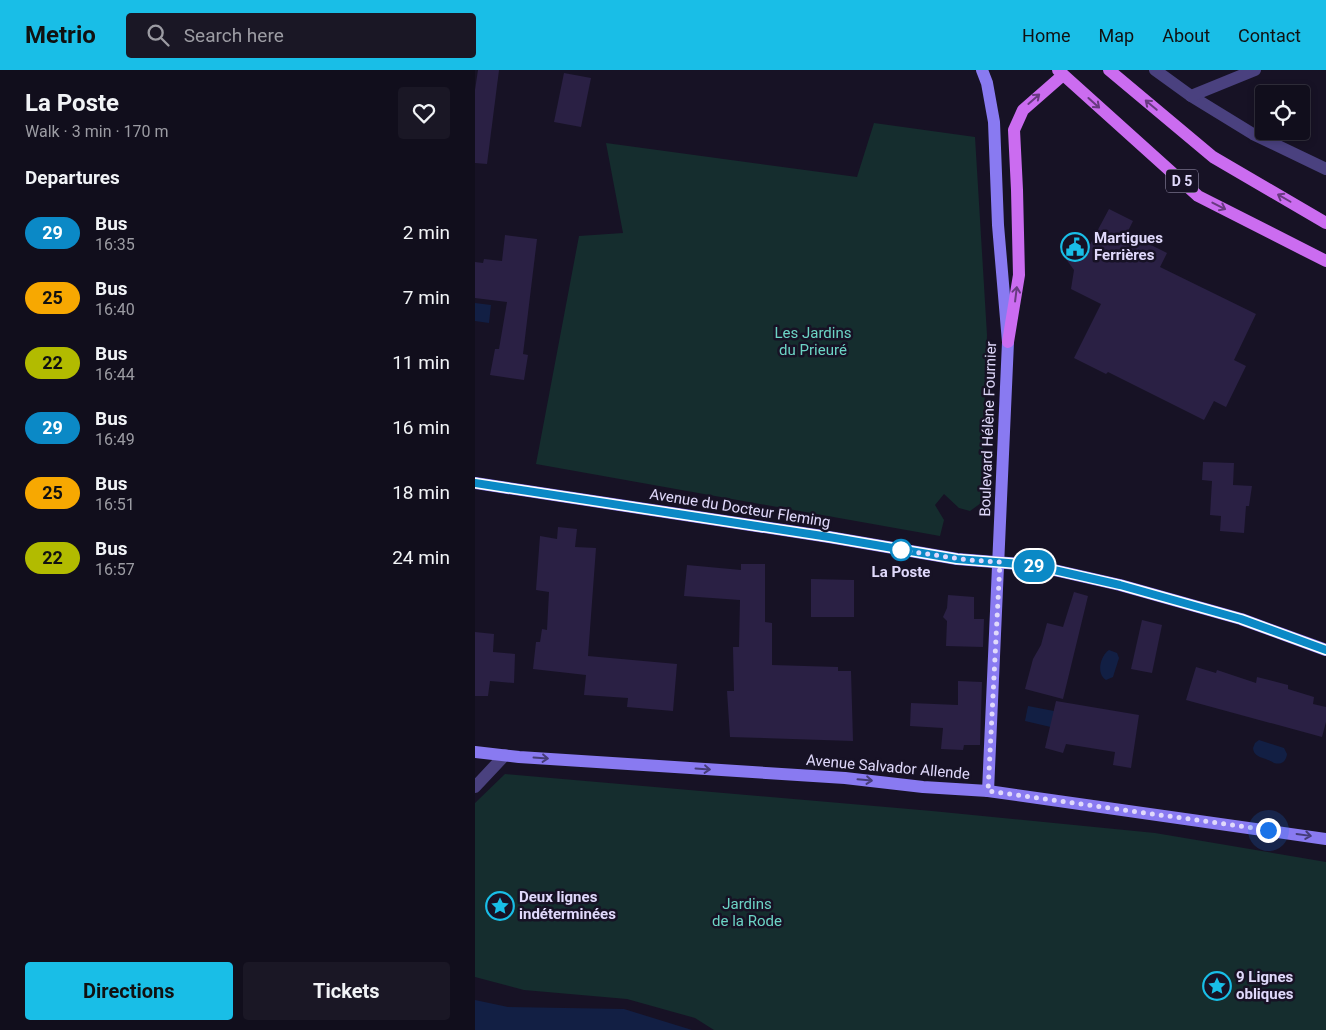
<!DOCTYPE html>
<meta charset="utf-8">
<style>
body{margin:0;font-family:Roboto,sans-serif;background:#1a1725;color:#f1f3f6;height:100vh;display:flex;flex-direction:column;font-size:19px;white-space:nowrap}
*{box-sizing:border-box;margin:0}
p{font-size:16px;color:#9c9ca3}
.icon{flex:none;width:28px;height:28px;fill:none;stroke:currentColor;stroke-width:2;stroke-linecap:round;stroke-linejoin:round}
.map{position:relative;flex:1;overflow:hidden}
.details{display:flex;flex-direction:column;background:#110e1c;width:475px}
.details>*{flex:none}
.badge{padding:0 10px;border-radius:16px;font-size:18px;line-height:32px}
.controls{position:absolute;left:780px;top:15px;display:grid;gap:10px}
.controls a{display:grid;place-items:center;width:55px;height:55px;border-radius:5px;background:#110e1c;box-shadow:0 2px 8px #0003,0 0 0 1px #302e3b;font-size:25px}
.you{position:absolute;width:25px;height:25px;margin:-12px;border:4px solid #fff;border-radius:50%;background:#1a73e8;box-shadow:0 0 0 8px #1a73e833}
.map>.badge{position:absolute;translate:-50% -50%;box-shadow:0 0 0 2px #fff}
h2{padding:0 25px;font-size:19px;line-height:45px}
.round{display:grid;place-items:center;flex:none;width:52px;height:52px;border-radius:5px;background:#1a1725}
.summary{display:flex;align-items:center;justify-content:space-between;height:85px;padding:0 25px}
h1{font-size:24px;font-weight:700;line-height:38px}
.cta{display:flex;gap:10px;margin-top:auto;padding:10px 25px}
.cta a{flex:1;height:58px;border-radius:5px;background:#19bee7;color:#111;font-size:20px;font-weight:700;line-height:58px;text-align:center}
.cta a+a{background:#1a1725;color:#f1f3f6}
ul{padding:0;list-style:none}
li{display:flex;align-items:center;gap:15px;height:65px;padding:0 25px}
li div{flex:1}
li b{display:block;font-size:19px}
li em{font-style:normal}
li .badge{min-width:55px;font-weight:700;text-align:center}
header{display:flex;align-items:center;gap:30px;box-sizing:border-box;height:70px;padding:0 25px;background:#19bee7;color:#111}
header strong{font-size:24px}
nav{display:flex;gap:28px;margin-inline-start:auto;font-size:18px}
.search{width:350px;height:45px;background:#1a1725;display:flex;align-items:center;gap:12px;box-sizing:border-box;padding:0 18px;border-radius:5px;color:#9c9ca3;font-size:19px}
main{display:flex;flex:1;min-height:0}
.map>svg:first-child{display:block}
</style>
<header>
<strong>Metrio</strong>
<div class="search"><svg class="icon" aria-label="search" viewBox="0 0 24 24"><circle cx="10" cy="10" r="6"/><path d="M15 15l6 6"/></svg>Search here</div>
<nav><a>Home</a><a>Map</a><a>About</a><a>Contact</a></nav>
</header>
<main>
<section class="details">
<div class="summary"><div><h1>La Poste</h1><p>Walk · 3 min · 170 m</p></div><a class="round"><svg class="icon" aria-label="heart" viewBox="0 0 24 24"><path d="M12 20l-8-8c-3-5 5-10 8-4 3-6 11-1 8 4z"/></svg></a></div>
<h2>Departures</h2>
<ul>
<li><span class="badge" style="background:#0b89c6;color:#fff">29</span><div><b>Bus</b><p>16:35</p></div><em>2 min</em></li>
<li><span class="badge" style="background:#f7a801;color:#111">25</span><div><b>Bus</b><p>16:40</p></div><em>7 min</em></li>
<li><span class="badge" style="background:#b2bb00;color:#111">22</span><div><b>Bus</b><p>16:44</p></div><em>11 min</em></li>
<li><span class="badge" style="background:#0b89c6;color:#fff">29</span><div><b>Bus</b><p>16:49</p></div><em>16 min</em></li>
<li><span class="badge" style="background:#f7a801;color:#111">25</span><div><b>Bus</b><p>16:51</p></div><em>18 min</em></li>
<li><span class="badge" style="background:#b2bb00;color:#111">22</span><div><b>Bus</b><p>16:57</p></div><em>24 min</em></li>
</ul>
<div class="cta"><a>Directions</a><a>Tickets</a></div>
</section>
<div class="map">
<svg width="851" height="960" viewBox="0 0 851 960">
<rect width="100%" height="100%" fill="#171225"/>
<!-- green -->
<g fill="#152d2e">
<polygon points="399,53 500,67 512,265 506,433 495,441 484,438 469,424 460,435 469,450 465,466 61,394 104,166 148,163 131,73 382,107"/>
<polygon points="30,704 457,741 680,763 851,792 851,960 239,960 220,948 152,929 49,920 0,907 0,733"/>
</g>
<!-- water -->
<g fill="#121f44">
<polygon points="0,233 16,235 14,253 0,251"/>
<path d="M634 580 642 583 644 588 638 607 631 610C621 604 625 586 634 580Z"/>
<polygon points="553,636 584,642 580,658 550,651"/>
<path d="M784 670 809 678 812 684C811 692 806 695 799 693 791 687 779 689 778 678L780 673Z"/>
<polygon points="0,930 33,937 149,939 217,960 0,960"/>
</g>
<!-- building -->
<g fill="#2a2044">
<polygon points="3,0 24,0 12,94 0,93 0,20"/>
<polygon points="89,3 116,8 106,57 79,52"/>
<polygon points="634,139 658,151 652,163 692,183 685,197 781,244 759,290 771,296 751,337 739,331 729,350 633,302 631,304 599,288 626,234 596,219 599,200 591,189 610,184"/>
<polygon points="30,165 62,169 48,284 53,285 49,310 15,305 20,279 24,279 32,232 0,228 0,192 8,193 9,189 27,191"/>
<polygon points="728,392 759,393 758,415 777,416 774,436 771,436 769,463 745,461 746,446 735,445 737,411 727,410"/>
<polygon points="83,457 102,459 100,477 121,478 113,586 202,594 198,641 152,637 153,628 109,625 111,605 58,599 61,572 65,572 67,559 72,560 74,522 61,520 65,466 82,469"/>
<polygon points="266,494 290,494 290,552 297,553 297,595 363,597 363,601 376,601 378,671 255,667 252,621 259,621 258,577 264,577 265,530 209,526 212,495 266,500"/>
<polygon points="336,509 379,510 379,547 336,547"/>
<polygon points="599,522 613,526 588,629 550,619 558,589 566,575 572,553 588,557"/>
<polygon points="473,525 499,527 499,549 509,549 508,577 471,576 472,551 468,547 472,538"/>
<polygon points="667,550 687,555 677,603 656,599"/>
<polygon points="0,562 19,564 18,582 40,584 39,613 15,611 13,626 0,626"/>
<polygon points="721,597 741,603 742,600 781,613 782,607 813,615 813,619 839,627 838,634 851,637 851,652 847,667 711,630"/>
<polygon points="483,611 507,612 505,675 489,675 488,680 466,679 468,658 435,656 436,633 483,635"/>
<polygon points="581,631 664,645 656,698 638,695 640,682 591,674 588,683 570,678"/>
</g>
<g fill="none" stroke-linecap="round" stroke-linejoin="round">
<!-- lane -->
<polyline stroke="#4a417f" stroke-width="12" points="0,717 30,685"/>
<!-- street -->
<g stroke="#4a417f" stroke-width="12">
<polyline points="680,0 716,26 778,64 851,99"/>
<polyline points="716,26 780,0"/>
</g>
<!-- secondary -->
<g stroke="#897af1" stroke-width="12">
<polyline points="507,0 512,13 519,52 523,155 533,272 513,721"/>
<polyline points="0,413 354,467 482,489 557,495 645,515 766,549 851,580"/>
<polyline points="0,682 44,687 370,708 448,717 513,721 851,769"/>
</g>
<!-- primary -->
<g stroke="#cb6cf0" stroke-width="12">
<polyline points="583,0 723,126 851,191"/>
<polyline points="634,0 738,87 851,153"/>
<polyline points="533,272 544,205 542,120 539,60 548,40 588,5"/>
</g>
</g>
<!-- one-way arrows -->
<defs><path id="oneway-shaft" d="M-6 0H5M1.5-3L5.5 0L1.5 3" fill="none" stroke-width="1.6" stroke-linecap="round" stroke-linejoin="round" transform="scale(1.25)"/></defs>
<g stroke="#683a80">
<use href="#oneway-shaft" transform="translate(559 29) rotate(-41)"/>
<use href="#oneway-shaft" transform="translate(619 33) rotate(42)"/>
<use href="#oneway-shaft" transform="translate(676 35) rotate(-140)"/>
<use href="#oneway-shaft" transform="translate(809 128) rotate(-150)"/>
<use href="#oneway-shaft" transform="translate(744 136) rotate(27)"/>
<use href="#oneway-shaft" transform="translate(541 224) rotate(-83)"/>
</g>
<g stroke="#453c77">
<use href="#oneway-shaft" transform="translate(66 688) rotate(4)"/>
<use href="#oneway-shaft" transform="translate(228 699) rotate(4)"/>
<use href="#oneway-shaft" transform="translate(390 710) rotate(5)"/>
<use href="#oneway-shaft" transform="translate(829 765) rotate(8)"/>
</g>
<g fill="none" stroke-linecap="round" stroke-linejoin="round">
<defs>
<polyline id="line" points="0,413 354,467 482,489 557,495 645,515 766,549 851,580"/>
</defs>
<!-- line casing -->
<use href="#line" stroke="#fff" stroke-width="11"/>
<!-- line -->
<use href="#line" stroke="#0b89c6" stroke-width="8"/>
<!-- walk -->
<polyline stroke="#e0d9fb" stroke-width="5" stroke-dasharray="0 9" points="426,480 493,490 525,492 513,721 793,760"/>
</g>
<!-- icons -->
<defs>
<symbol id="civic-ring" viewBox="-11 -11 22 22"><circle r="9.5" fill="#171225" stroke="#19bee7" stroke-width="1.5"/><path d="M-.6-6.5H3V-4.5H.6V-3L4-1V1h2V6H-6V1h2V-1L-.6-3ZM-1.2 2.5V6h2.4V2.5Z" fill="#19bee7"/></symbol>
<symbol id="sight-ring" viewBox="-11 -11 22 22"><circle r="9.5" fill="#171225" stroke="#19bee7" stroke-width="1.5"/><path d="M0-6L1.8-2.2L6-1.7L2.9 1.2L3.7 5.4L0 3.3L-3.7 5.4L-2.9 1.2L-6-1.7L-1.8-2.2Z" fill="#19bee7"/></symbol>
</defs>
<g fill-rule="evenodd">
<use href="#civic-ring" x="584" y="161" width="32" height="32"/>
<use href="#sight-ring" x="9" y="820" width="32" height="32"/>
<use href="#sight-ring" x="726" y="900" width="32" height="32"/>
</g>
<!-- markers -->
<circle fill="#fff" stroke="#0b89c6" stroke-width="2.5" cx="426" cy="480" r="10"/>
<g text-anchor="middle" stroke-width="5" stroke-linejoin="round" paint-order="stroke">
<!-- shield labels -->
<rect fill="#171225" stroke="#a49dbb" stroke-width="1" x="691" y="99.5" width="32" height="23" rx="4"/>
<g font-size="14" font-weight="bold" fill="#e0d9fb">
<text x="707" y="116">D 5</text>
</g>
<!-- poi labels -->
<g font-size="15" font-weight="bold" fill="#e0d9fb" stroke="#171225" text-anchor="start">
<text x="619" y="173">Martigues<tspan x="619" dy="17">Ferrières</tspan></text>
<text x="44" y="832">Deux lignes<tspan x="44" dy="17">indéterminées</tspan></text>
<text x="761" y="912">9 Lignes<tspan x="761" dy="17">obliques</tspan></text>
</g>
<!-- park labels -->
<g font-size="15" fill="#6cd4c5" stroke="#171225">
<text x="338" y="268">Les Jardins<tspan x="338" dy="17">du Prieuré</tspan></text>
<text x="272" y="839">Jardins<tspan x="272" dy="17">de la Rode</tspan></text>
</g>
<!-- street labels -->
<g font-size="15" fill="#e0d9fb" stroke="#171225">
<text transform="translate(513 359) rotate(-88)" y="5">Boulevard Hélène Fournier</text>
<text transform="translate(265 438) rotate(9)" y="5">Avenue du Docteur Fleming</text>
<text transform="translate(413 697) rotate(5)" y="5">Avenue Salvador Allende</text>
</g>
<!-- stop labels -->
<g font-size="15" font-weight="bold" fill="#e0d9fb" stroke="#171225">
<text x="426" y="507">La Poste</text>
</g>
</g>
</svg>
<div class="controls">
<a><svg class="icon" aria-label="locate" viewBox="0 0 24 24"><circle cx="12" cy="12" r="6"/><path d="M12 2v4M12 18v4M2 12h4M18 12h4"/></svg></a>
</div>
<div class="you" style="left:793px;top:760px"></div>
<b class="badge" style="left:559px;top:496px;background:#0b89c6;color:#fff">29</b>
</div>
</main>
